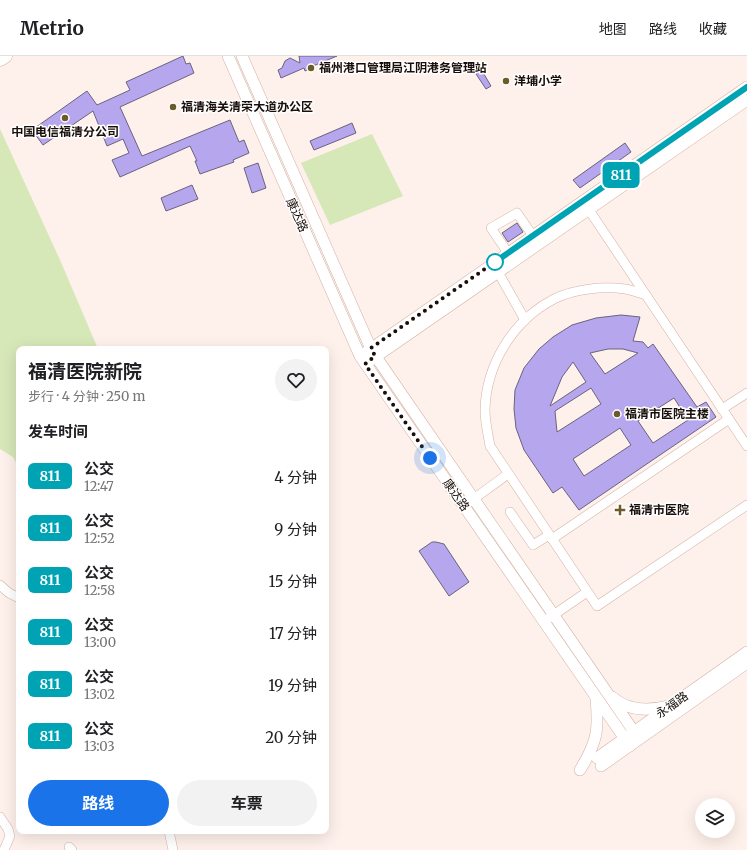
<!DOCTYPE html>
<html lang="zh">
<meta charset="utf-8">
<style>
body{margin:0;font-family:Merriweather,"Noto Sans SC",serif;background:#f2f2f2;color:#202124;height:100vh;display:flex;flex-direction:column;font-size:15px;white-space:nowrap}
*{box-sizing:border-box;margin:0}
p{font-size:13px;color:#757577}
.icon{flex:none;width:22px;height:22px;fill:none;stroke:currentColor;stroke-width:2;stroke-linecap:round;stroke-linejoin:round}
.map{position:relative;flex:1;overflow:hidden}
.details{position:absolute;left:16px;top:290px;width:313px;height:488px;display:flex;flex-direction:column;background:#fff;border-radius:8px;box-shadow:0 4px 16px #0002}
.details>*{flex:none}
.badge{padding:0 8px;border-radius:6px;font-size:14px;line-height:26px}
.tools{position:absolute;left:695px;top:742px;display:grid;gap:8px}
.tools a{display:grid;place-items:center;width:40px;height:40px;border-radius:50%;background:#fff;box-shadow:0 4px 16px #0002;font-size:20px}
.you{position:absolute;width:20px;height:20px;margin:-10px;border:3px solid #fff;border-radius:50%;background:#1a73e8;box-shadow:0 0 0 6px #1a73e833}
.map>.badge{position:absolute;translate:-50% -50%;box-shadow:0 0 0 2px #fff}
h2{padding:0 12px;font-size:15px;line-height:36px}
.round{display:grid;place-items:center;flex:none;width:42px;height:42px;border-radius:21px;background:#f2f2f2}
.overview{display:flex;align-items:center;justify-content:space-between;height:68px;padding:0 12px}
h1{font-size:19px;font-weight:700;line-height:30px}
.button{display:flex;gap:8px;margin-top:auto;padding:8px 12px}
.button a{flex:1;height:46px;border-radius:24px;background:#1a73e8;color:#fff;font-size:16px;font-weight:700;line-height:46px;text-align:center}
.button a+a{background:#f2f2f2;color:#202124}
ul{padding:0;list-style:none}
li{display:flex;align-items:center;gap:12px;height:52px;padding:0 12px}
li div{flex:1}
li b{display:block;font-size:15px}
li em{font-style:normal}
li .badge{min-width:44px;font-weight:700;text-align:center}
header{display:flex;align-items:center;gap:24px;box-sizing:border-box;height:56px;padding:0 20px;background:#fff;border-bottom:1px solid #e0e0e0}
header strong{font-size:19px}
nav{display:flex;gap:22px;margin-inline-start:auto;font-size:14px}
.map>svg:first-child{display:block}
</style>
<header>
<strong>Metrio</strong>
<nav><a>地图</a><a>路线</a><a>收藏</a></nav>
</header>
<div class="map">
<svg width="747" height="794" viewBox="0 0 747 794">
<rect width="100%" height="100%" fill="#fef0ea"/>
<!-- green -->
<g fill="#d6e7b8">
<polygon points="0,73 60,204 98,293 19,293 19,412 13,401 0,393"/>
<polygon points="372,78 403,140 330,169 301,107"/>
</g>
<!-- building -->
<g fill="#b6a6ed" stroke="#69637f" fill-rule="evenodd">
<polygon points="183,0 186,8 190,7 194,17 120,51 142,100 230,64 239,86 244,84 249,97 233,104 234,106 200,118 195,105 197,105 190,90 120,121 112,104 129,97 123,83 107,90 93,55 43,89 32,74 87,35 97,49 130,34 126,26"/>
<polygon points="299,0 337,0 313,10 313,11 305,15 304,12 281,22 278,14 282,12 285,5 290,2 300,7"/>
<polygon points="478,8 491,30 486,33 472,12"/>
<polygon points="352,67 356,77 314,94 310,85"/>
<polygon points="625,87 631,96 580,132 573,124"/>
<polygon points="258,107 266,132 252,137 244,112"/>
<polygon points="192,129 198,143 166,155 161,142"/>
<polygon points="517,167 523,176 508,186 502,177"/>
<path d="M621 259 640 261 633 285 643 286 648 292 653 288 697 351 706 346 716 361 579 454 562 431 553 437 524 394 516 372 514 353 515 334 524 312 539 293 553 281 572 269 596 262ZM608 293H623L638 297 605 318 590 297ZM573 306 586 326 550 350 562 321ZM591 332 601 348 557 376 555 355ZM674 342 688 364 653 387 638 365ZM620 372 631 389 584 420 573 403Z"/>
<polygon points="432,486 436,486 444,488 469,526 449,540 419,495"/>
</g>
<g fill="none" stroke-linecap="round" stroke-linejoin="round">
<defs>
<g id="minor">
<polyline points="585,148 747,390"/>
<polyline points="508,197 491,172 517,157 533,180"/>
<polyline points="498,216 525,264"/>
<path d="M646 239C639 237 632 234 625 233 603 230 574 233 554 243 513 264 486 309 485 354 485 366 488 378 490 390L597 550 747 449"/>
<polyline points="722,353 747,337"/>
<polyline points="464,450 508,418"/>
<polyline points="510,456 533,489 549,479"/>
<polyline points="552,483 729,363"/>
<polyline points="0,529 9,537 19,542"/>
<polyline points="549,562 587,536"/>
<polyline points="0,761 8,773 10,780 4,794"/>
<polyline points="169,775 173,794"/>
<polyline points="69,791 72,794"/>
</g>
<g id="tertiary">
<polyline points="228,0 360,300 630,690"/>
<polyline points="242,0 372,295 639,683"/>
<polyline points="365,297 747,31"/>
<polyline points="371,304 747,44"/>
<path d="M612 641C628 655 649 655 668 650"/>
<polyline points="597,702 747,596"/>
<polyline points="601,710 747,607"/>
<path d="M580 714C597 686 599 675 596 642"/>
</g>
<polyline id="primary" points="0,3 5,0"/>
</defs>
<!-- minor casing -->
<use href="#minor" stroke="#d3b1a4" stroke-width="10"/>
<!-- tertiary casing -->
<use href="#tertiary" stroke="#d3b1a4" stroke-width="12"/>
<!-- primary casing -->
<use href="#primary" stroke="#d3b1a4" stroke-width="15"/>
<!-- minor -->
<use href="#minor" stroke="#fff" stroke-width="9"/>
<!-- tertiary -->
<use href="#tertiary" stroke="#fff" stroke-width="11"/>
<!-- primary -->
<use href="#primary" stroke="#fff" stroke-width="14"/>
</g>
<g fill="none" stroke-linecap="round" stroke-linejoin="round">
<defs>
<polyline id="line" points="495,206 747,31"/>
</defs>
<!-- line casing -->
<use href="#line" stroke="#fff" stroke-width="9"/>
<!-- line -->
<use href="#line" stroke="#00a3b4" stroke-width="6"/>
<!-- walk -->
<polyline stroke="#190e09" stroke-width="4" stroke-dasharray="0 7.2" points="430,402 365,308 375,300 371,292 495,206"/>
</g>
<!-- markers -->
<g fill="#6d5a29" stroke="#fff" stroke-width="1.5">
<circle cx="311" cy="12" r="4"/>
<circle cx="506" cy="25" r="4"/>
<circle cx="173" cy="51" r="4"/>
<circle cx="65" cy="62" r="4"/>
<circle cx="617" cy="358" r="4"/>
<path d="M618 448h4v4h4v4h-4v4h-4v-4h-4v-4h4z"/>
</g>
<circle fill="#fff" stroke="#00a3b4" stroke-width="2" cx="495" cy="206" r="8"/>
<g text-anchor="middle" stroke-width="3" stroke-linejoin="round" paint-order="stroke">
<!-- poi labels -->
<g font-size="12" font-weight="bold" fill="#190e09" stroke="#fff" text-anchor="start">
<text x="319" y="16">福州港口管理局江阴港务管理站</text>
<text x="514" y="29">洋埔小学</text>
<text x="181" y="55">福清海关清荣大道办公区</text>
<text x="65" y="80" text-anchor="middle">中国电信福清分公司</text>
<text x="625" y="362">福清市医院主楼</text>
<text x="629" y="458">福清市医院</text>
</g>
<!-- street labels -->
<g font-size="12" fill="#190e09" stroke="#fff">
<text transform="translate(297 159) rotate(66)" y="4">康达路</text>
<text transform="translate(456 439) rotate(55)" y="4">康达路</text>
<text transform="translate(672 649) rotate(-35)" y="4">永福路</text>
</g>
</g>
</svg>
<div class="tools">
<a><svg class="icon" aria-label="layers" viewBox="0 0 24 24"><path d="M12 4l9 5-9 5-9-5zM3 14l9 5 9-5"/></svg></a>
</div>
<div class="you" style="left:430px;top:402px"></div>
<b class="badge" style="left:621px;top:119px;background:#00a3b4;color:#fff">811</b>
<section class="details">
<div class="overview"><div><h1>福清医院新院</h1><p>步行 · 4 分钟 · 250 m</p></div><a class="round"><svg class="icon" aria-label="heart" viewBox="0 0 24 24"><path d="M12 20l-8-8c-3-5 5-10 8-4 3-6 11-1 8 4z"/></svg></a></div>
<h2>发车时间</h2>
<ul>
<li><span class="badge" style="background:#00a3b4;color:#fff">811</span><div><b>公交</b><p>12:47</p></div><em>4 分钟</em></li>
<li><span class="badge" style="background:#00a3b4;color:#fff">811</span><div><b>公交</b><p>12:52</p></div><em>9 分钟</em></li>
<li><span class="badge" style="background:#00a3b4;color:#fff">811</span><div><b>公交</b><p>12:58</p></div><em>15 分钟</em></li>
<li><span class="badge" style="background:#00a3b4;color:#fff">811</span><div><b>公交</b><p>13:00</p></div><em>17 分钟</em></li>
<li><span class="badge" style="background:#00a3b4;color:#fff">811</span><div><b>公交</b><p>13:02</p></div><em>19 分钟</em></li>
<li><span class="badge" style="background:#00a3b4;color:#fff">811</span><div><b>公交</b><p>13:03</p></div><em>20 分钟</em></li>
</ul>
<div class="button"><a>路线</a><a>车票</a></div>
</section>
</div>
